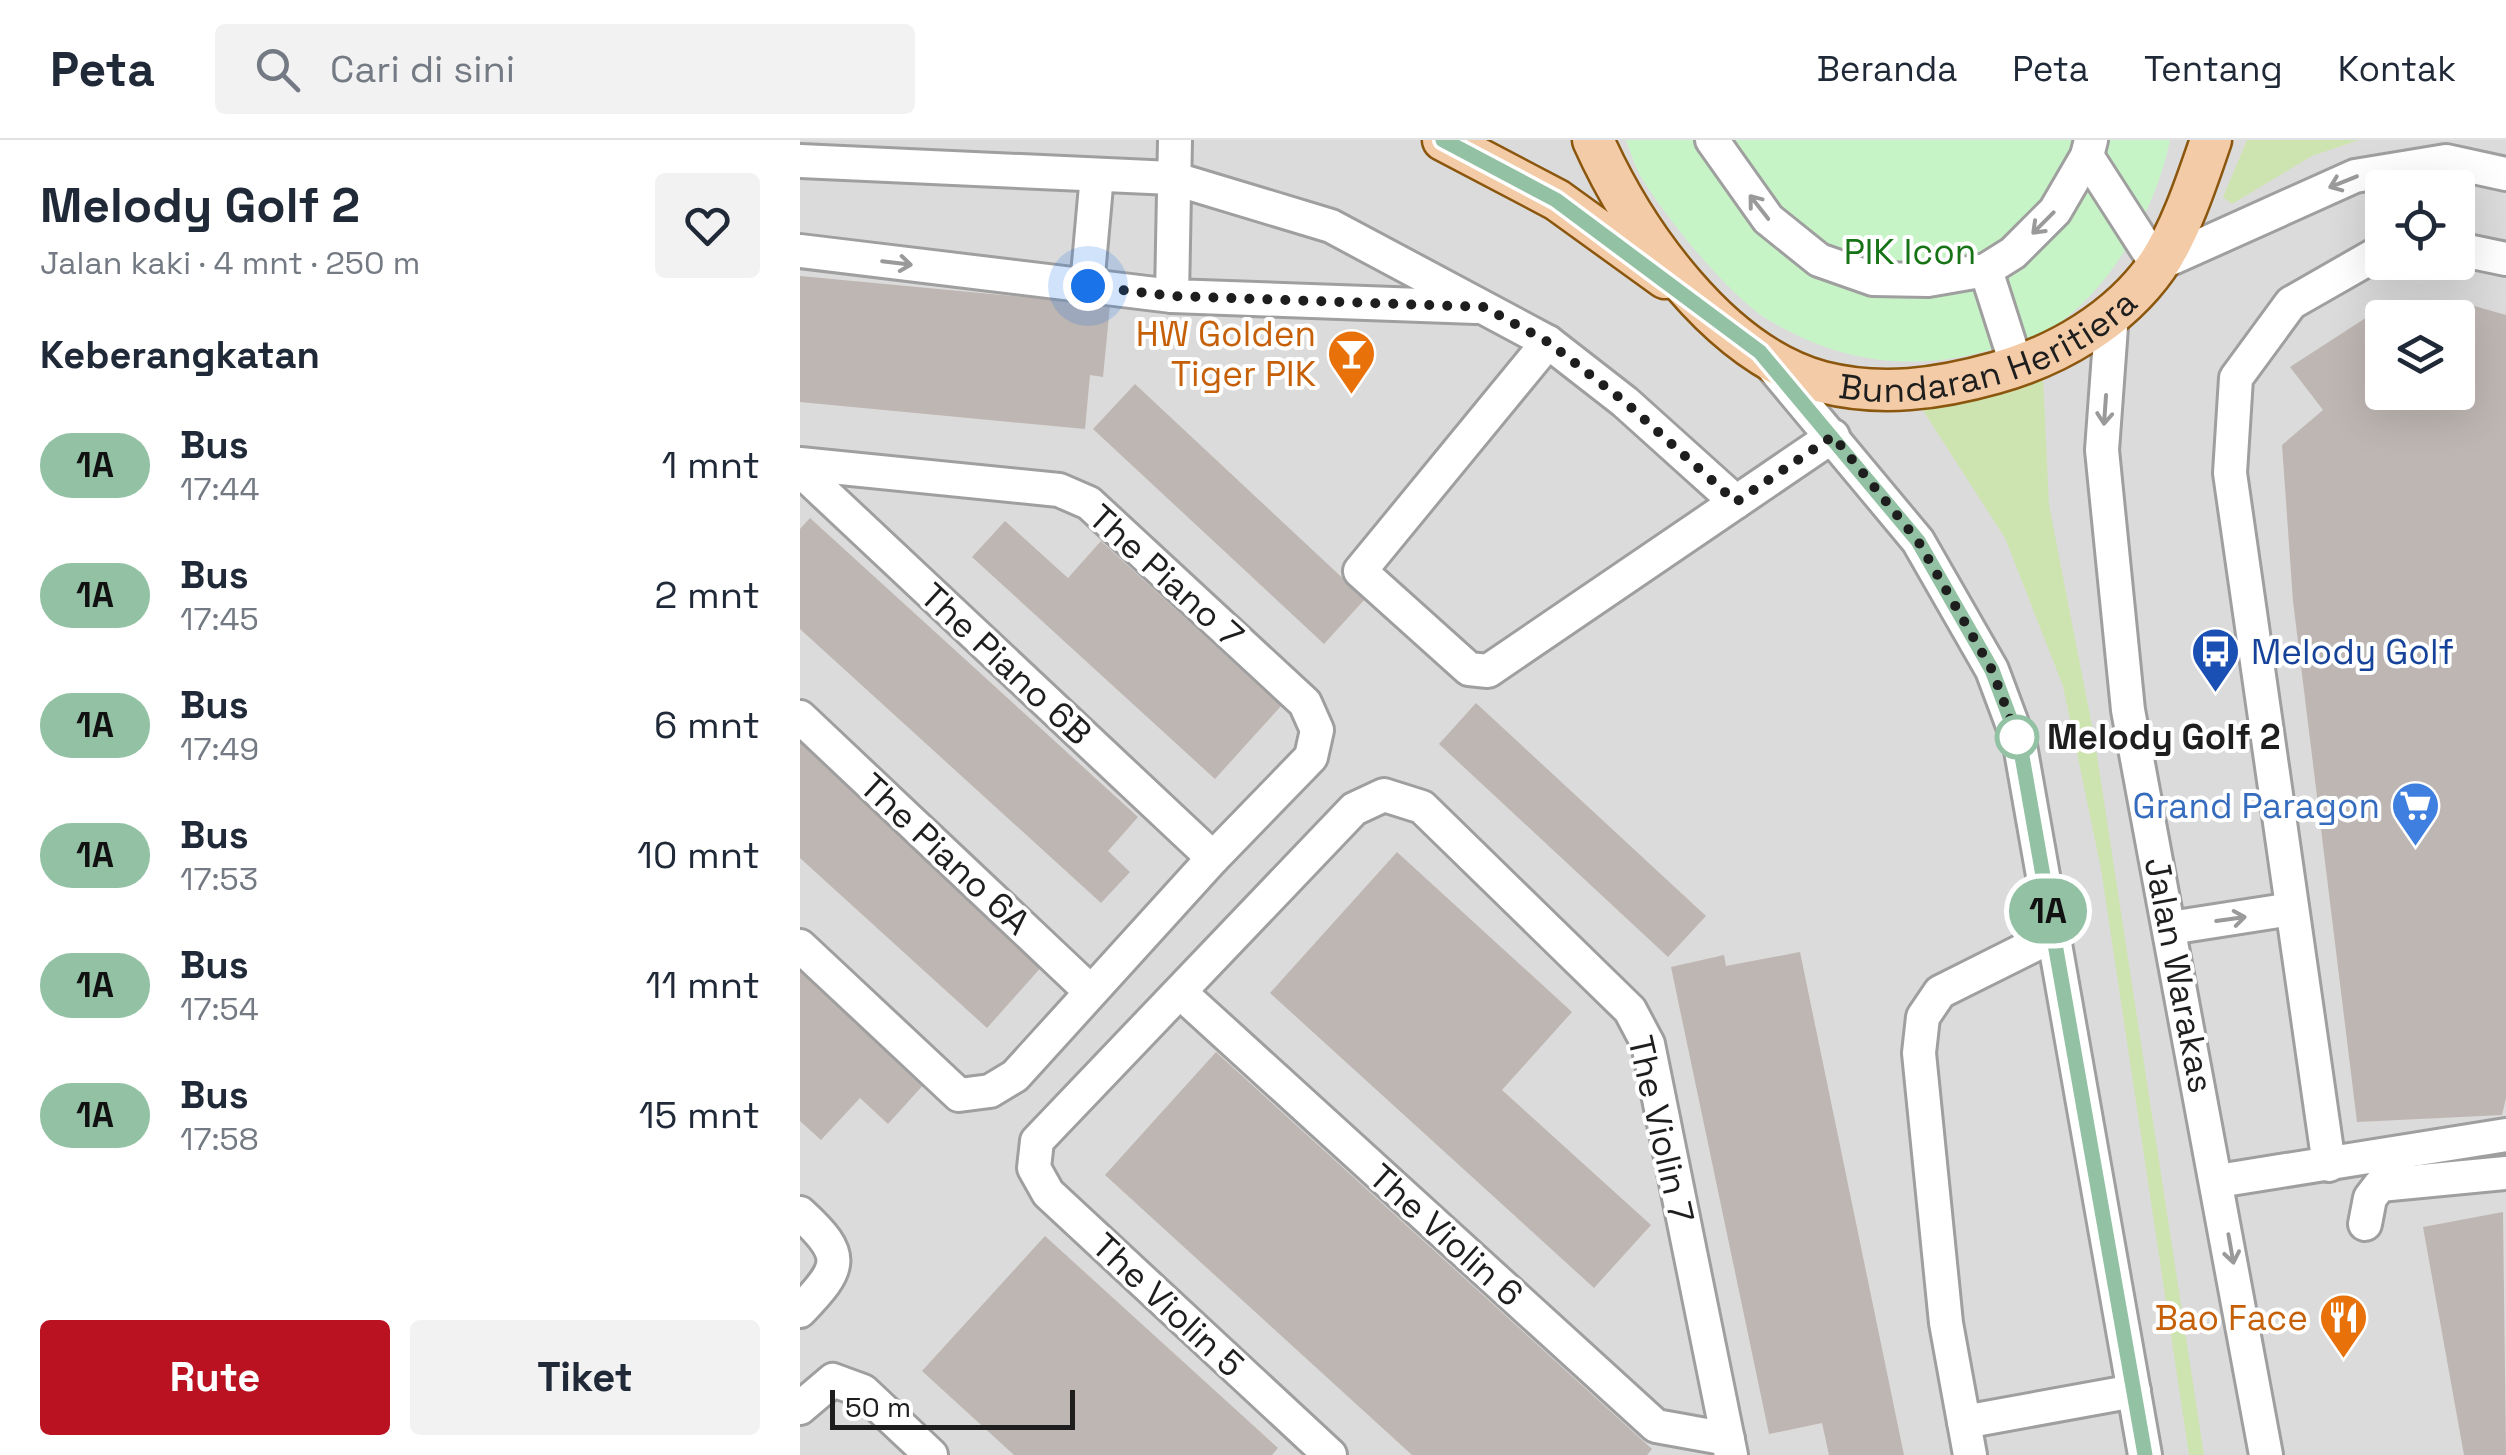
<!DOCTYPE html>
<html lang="id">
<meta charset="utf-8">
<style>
body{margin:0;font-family:"Space Grotesk",sans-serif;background:#f2f2f3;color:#1f2937;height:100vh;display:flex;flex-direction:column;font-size:38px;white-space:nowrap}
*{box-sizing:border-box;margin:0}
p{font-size:32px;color:#747a83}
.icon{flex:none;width:55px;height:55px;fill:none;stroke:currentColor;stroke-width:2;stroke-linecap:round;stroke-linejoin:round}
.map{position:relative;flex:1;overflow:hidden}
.side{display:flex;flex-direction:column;background:#fff;width:800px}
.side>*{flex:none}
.badge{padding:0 20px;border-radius:32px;font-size:35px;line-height:65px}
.buttons{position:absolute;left:1565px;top:30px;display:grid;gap:20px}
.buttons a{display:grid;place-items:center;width:110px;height:110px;border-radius:10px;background:#fff;box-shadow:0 10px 40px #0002;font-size:50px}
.scale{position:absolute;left:30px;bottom:25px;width:245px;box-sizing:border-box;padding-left:10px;border:5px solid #1e1e1e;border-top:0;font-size:28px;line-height:35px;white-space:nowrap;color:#1e1e1e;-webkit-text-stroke:8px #fff;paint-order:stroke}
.you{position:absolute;width:50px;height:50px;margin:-25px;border:8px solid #fff;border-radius:50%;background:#1a73e8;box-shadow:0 0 0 15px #1a73e833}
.map>.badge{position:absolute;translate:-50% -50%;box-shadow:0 0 0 5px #fff}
h2{padding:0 40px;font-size:38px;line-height:90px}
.round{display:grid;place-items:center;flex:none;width:105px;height:105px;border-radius:10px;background:#f2f2f3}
.head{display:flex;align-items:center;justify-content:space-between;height:170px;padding:0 40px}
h1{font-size:48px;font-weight:700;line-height:75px}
.action{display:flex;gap:20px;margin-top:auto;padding:20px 40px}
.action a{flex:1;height:115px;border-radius:10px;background:#ba1221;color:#fff;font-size:40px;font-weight:700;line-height:115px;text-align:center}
.action a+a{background:#f2f2f3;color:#1f2937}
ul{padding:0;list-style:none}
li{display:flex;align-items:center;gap:30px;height:130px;padding:0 40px}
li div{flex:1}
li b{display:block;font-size:38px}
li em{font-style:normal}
li .badge{min-width:110px;font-weight:700;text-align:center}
header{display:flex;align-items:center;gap:60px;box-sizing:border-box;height:140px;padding:0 50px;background:#fff;border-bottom:2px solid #e0e1e3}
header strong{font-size:48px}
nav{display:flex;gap:55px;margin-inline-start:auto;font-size:35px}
.search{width:700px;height:90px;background:#f2f2f3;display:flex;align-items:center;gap:25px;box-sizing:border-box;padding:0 35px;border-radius:10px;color:#747a83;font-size:38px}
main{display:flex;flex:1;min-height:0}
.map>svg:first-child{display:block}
</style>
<header>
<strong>Peta</strong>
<div class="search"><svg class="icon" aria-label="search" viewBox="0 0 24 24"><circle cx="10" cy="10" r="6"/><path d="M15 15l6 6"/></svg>Cari di sini</div>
<nav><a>Beranda</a><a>Peta</a><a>Tentang</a><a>Kontak</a></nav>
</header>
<main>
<section class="side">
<div class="head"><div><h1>Melody Golf 2</h1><p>Jalan kaki · 4 mnt · 250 m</p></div><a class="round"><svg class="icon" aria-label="heart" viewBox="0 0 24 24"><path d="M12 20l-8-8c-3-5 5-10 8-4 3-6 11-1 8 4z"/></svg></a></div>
<h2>Keberangkatan</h2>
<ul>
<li><span class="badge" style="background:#93c1a4;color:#111">1A</span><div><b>Bus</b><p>17:44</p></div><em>1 mnt</em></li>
<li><span class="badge" style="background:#93c1a4;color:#111">1A</span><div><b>Bus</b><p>17:45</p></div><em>2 mnt</em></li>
<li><span class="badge" style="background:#93c1a4;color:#111">1A</span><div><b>Bus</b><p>17:49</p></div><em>6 mnt</em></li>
<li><span class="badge" style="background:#93c1a4;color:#111">1A</span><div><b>Bus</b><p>17:53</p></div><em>10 mnt</em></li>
<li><span class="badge" style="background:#93c1a4;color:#111">1A</span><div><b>Bus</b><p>17:54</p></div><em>11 mnt</em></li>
<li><span class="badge" style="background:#93c1a4;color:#111">1A</span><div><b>Bus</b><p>17:58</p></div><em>15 mnt</em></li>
</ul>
<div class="action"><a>Rute</a><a>Tiket</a></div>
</section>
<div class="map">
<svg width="1706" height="1315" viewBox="0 0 1706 1315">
<rect width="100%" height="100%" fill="#eeebe5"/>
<!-- residential -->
<path fill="#dcdbdb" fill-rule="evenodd" d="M0 0H1706V1315H0ZM1582 48H1658V122H1582ZM1582 178H1658V252H1582Z"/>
<!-- grass -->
<g fill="#cee4b0">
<polygon points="1447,0 1559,0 1512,16 1432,64 1423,57"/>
<polygon points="1243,237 1249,365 1294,596 1404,1315 1389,1315 1301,729 1263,546 1205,398 1122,269 1125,260"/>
</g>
<!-- park -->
<path fill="#c7f4c6" d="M826 0H1370C1356 69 1311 151 1250 189 1240 195 1225 198 1214 202 1129 233 1052 228 972 182 932 160 869 81 844 42 836 30 831 14 826 0Z"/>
<!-- building -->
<g fill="#beb6b2">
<polygon points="0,136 310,165 303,237 290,235 285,289 0,262"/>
<polygon points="1664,163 1706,175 1706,958 1702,975 1557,982 1493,461 1482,305 1523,270 1490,227 1578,170 1588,178 1582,178 1582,252 1658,252 1658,178 1645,178"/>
<polygon points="335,244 565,459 524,504 293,289"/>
<polygon points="10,378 338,677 308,711 330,732 301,763 0,489 0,389"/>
<polygon points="205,381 268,438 301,401 481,566 415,639 172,417"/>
<polygon points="676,563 906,776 868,817 639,604"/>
<polygon points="0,601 244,824 187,888 0,718"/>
<polygon points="597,712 772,872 702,950 851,1085 794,1148 470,853"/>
<polygon points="1000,812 1104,1315 1029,1315 1022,1283 969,1294 871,827 924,815 926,826"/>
<polygon points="0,829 125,943 88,984 60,958 21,1000 0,981"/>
<polygon points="416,912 852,1309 847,1315 612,1315 305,1035"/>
<polygon points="1703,1072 1706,1315 1664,1315 1623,1087"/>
<polygon points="245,1096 478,1308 472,1315 214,1315 122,1231"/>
</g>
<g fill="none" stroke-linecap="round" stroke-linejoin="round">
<defs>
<g id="minor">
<polyline points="375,0 372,156 676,167"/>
<polyline points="912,0 968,79 1019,120 1073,139 1128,140 1186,130 1213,113 1255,71 1287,16 1291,0"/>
<polyline points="1287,16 1357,125 1555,36 1646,21 1706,34"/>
<polyline points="0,21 372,38 531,86 748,202 825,262 936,362"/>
<polyline points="1658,109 1706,119"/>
<polyline points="0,111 372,156"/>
<polyline points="1186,130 1217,227"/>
<polyline points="287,146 297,35"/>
<polyline points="1312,173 1302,310 1328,570 1466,1315"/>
<polyline points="748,202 560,431 669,529 688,531 1033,296"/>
<polyline points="967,220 1118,401 1192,530 1220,605 1345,1315"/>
<polyline points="0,324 259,350 289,363 505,563 517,590 511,617 413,718 215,936 190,951 159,955 0,806"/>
<polyline points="0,330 413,718"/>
<polyline points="0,577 290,851"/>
<polyline points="1370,788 1492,769"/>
<polyline points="382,854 856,1286 928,1299"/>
<polyline points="1529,1025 1430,333 1436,238 1491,163 1582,111"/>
<polyline points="1418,1041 1706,995"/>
<path d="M0 1073C47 1116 42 1127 0 1171"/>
<polyline points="1565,1084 1570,1058 1580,1045 1706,1033"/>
<polyline points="0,1268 33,1240 63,1251 131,1315"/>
<polyline points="1164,1282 1334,1251"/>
<polyline points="530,1315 248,1053 234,1028 237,1001 554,669 584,655 622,667 830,870 848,904 931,1315"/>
<polyline points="1170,1315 1146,1183 1119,913 1123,877 1140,852 1252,796"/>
</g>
<g id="major">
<polyline points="643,0 757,60 865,138"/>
<path id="s1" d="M793 0C834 92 919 214 1022 242 1081 257 1138 249 1195 233 1257 216 1319 180 1357 126 1381 90 1397 41 1411 0"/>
</g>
</defs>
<!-- minor casing -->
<use href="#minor" stroke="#9f9f9f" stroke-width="38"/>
<!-- major casing -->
<use href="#major" stroke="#8b570e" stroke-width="45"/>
<!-- minor -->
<use href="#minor" stroke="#fff" stroke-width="32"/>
<!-- major -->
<use href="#major" stroke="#f3cba6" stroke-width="40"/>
</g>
<!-- one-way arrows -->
<defs><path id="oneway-shaft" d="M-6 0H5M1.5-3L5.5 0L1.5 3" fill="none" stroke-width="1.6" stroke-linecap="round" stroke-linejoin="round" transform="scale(2.5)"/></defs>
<g stroke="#9a9a9a">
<use href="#oneway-shaft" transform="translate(1543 42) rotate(158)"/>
<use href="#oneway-shaft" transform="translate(959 67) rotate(-128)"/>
<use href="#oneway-shaft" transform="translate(1243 83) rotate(135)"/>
<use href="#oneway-shaft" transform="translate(97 123) rotate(7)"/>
<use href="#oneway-shaft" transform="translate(1305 270) rotate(94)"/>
<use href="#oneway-shaft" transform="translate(1431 779) rotate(-8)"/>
<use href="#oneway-shaft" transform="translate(1431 1109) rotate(80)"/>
</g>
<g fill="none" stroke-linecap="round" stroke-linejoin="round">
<defs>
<polyline id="line" points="643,0 756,60 960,212 1118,401 1192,530 1220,605 1345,1315"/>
</defs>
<!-- line casing -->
<use href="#line" stroke="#fff" stroke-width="22"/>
<!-- line -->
<use href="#line" stroke="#93c1a4" stroke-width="15"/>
<!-- walk -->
<polyline stroke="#1e1e1e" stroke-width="10" stroke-dasharray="0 18" points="288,146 372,156 684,167 748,202 825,262 936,362 1033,296 1118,401 1192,530 1220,605 1217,597"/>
</g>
<!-- icons -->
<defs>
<symbol id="bar-pin" viewBox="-11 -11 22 30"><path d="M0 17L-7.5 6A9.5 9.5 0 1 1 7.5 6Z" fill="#e8710a" stroke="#fff"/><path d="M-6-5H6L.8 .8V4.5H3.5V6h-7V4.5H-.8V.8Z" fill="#fff"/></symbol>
<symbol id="bus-pin" viewBox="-11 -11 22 30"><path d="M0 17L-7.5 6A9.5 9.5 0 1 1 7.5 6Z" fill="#1a4fb4" stroke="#fff"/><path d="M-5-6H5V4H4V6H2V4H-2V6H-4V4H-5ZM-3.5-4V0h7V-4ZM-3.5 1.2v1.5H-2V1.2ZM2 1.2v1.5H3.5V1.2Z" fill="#fff"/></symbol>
<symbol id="supermarket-pin" viewBox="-11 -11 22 30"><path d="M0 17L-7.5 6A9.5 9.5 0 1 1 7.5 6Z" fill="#3f7fe0" stroke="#fff"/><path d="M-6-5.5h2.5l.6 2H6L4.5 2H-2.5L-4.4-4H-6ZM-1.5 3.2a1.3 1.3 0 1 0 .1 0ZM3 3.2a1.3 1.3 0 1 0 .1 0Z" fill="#fff"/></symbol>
<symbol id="restaurant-pin" viewBox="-11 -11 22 30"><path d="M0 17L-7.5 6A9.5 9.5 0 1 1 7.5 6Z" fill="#e8710a" stroke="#fff"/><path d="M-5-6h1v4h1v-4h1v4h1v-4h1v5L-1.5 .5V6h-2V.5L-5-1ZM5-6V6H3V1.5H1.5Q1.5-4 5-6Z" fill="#fff"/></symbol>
</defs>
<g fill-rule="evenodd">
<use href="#bar-pin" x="524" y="186" width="55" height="75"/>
<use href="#bus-pin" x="1388" y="484" width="55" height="75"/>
<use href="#supermarket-pin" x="1588" y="638" width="55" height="75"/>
<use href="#restaurant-pin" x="1516" y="1150" width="55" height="75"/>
</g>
<!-- markers -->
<circle fill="#fff" stroke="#93c1a4" stroke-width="5" cx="1217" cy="597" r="20"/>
<g text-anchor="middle" stroke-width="8" stroke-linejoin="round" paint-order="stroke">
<!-- park labels -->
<g font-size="35" fill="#167316" stroke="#fff">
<text x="1110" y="124">PIK Icon</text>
</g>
<!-- street labels -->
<g font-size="35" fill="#1e1e1e" stroke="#fff">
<text dy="12" stroke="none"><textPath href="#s1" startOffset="518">Bundaran Heritiera</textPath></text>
<text transform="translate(366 436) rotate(42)" y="12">The Piano 7</text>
<text transform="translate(206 524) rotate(43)" y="12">The Piano 6B</text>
<text transform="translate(145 714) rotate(43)" y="12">The Piano 6A</text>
<text transform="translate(1379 835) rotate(79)" y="12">Jalan Warakas</text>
<text transform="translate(861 989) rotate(77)" y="12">The Violin 7</text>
<text transform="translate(646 1095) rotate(42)" y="12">The Violin 6</text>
<text transform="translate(368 1165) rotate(43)" y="12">The Violin 5</text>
</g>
<!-- food labels -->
<g font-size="35" fill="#c56008" stroke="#fff" text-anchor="end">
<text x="516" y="206">HW Golden<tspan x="516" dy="40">Tiger PIK</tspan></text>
<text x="1508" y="1190">Bao Face</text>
</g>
<!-- transit labels -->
<g font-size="35" fill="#164399" stroke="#fff" text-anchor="start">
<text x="1451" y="524">Melody Golf</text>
</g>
<!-- stop labels -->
<g font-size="35" font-weight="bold" fill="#1e1e1e" stroke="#fff" text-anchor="start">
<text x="1247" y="609">Melody Golf 2</text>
</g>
<!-- shop labels -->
<g font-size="35" fill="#366cbe" stroke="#fff" text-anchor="end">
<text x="1580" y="678">Grand Paragon</text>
</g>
</g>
</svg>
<div class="buttons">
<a><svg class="icon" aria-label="locate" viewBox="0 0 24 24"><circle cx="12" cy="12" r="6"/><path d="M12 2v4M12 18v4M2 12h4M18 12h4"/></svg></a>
<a><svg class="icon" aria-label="layers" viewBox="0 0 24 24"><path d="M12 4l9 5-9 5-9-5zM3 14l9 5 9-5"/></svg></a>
</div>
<div class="scale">50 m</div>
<div class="you" style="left:288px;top:146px"></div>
<b class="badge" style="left:1248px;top:771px;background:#93c1a4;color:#111">1A</b>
</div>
</main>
